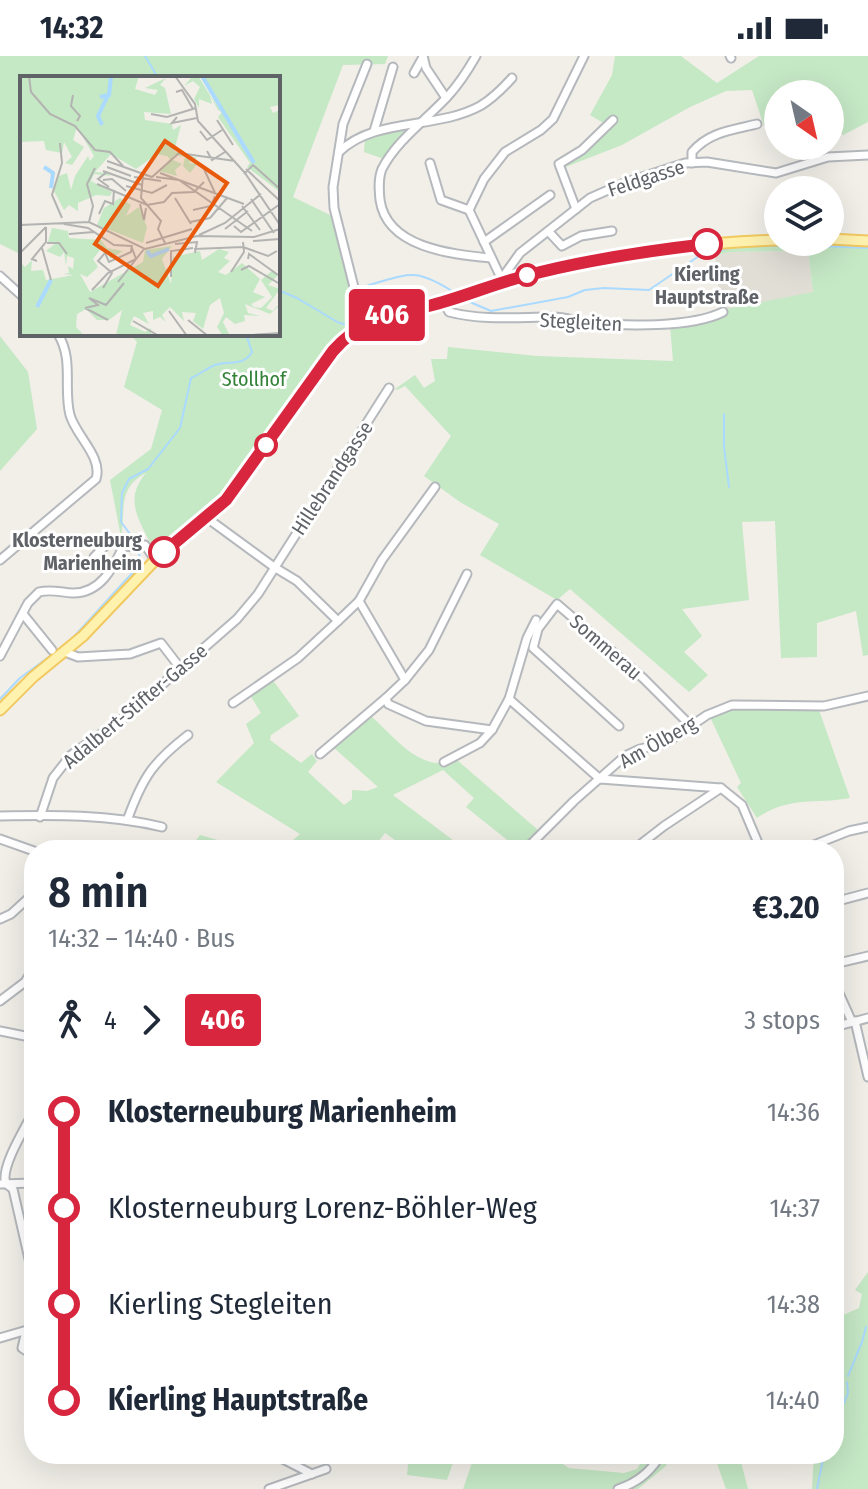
<!DOCTYPE html>
<meta charset="utf-8">
<style>
body{margin:0;font-family:"Fira Sans Condensed",sans-serif;background:#f6f6f7;color:#1f2937;height:100vh;display:flex;flex-direction:column;font-size:30px;white-space:nowrap}
*{box-sizing:border-box;margin:0}
p{font-size:26px;color:#747a83}
.icon{flex:none;width:44px;height:44px;fill:none;stroke:currentColor;stroke-width:2;stroke-linecap:round;stroke-linejoin:round}
.map{position:relative;flex:1;overflow:hidden}
.side{position:absolute;left:24px;top:784px;width:820px;height:624px;display:flex;flex-direction:column;background:#fff;border-radius:32px;box-shadow:0 8px 32px #0002}
.side>*{flex:none}
.badge{padding:0 16px;border-radius:6px;font-size:28px;line-height:52px}
.needle{width:52px;rotate:146deg}
.controls{position:absolute;left:764px;top:24px;display:grid;gap:16px}
.controls a{display:grid;place-items:center;width:80px;height:80px;border-radius:50%;background:#fff;box-shadow:0 8px 32px #0002;font-size:40px}
.map>.badge{position:absolute;translate:-50% -50%;box-shadow:0 0 0 4px #fff}
.legs{display:flex;align-items:center;gap:12px;height:88px;padding:0 24px;font-size:26px}
.legs p{margin-inline-start:auto}
.overview{display:flex;align-items:center;justify-content:space-between;height:136px;padding:0 24px}
h1{font-size:44px;font-weight:600;line-height:60px}
ul{padding:0 24px;list-style:none}
li{display:flex;align-items:center;gap:28px;height:96px;font-size:30px}
li i{display:grid;place-items:center;width:12px;height:100%;margin:0 10px;background:currentColor}
li i::after{content:'';width:20px;height:20px;margin:-10px;border:6px solid;border-radius:50%;background:#fff}
li p{margin-inline-start:auto}
li:first-child i{background:linear-gradient(#0000 50%,currentColor 0)}
li:last-child i{background:linear-gradient(currentColor 50%,#0000 0)}
.status{display:flex;justify-content:space-between;align-items:center;height:56px;padding:0 40px;background:#fff;direction:ltr}
.status svg{height:22px;fill:currentColor}
.map>svg:first-child{display:block}
</style>
<div class="status"><b>14:32</b><svg viewBox="0 0 49 12"><path d="M0 12V9h3v3zM5 12V6h3v6zM10 12V3h3v9zM15 12V0h3v12zM26 1h20v11H26zM47 4h2v5h-2z"/></svg></div>
<div class="map">
<svg width="868" height="1433" viewBox="0 0 868 1433">
<rect width="100%" height="100%" fill="#f1efe8"/>
<!-- education -->
<polygon fill="#e1ded6" points="808,195 813,237 726,253 719,236 715,199 731,196"/>
<!-- green -->
<g fill="#c5e8c5">
<path d="M0 0H388L385 8 343 9 293 141 332 160 354 244 356 264 328 289 252 401 208 454 154 495C141 466 122 445 146 417 117 432 126 454 121 481L110 424 151 393 162 354 124 331 137 286 130 278H278V22H22V199L0 188Z"/>
<polygon points="615,0 681,0 717,27 759,0 868,0 868,66 843,79 830,69 830,38 778,38 778,67 764,70 752,34 726,35 690,51 622,89 563,112 610,75 605,68 590,59 612,19"/>
<polygon points="404,74 406,76 384,103 364,96 365,81"/>
<polygon points="820,187 868,190 868,599 863,600 856,555 817,567 817,601 781,602 775,465 742,466 749,544 682,553 702,580 684,596 708,619 689,636 570,533 557,544 480,499 499,468 460,446 424,420 451,380 405,330 397,334 395,333 415,319 424,332 435,325 431,303 447,303 448,291 537,300 673,305 670,270 719,261 726,253 813,236 808,195 731,196 715,199 715,193 729,189"/>
<polygon points="0,280 28,316 37,373 0,415"/>
<path d="M272 623 299 660 271 679 270 684 301 707 312 698 317 705 308 716 344 749 352 743V734L367 735 378 731 333 691 372 661C397 683 421 718 457 704L538 774 523 790 516 791 466 751 474 742 443 714 393 739 466 794H409L385 777 372 794H282L300 778 216 726 254 687 246 668 261 657 250 639Z"/>
<path d="M736 653 819 654 850 742C813 749 791 739 757 762L737 731 741 727 710 661Z"/>
<polygon points="200,779 253,794 189,794"/>
<polygon points="868,1216 868,1433 812,1433 814,1398 834,1398 834,1354 842,1324 834,1322 834,1263 859,1252 862,1238 855,1234"/>
<polygon points="409,1398 456,1398 447,1424 407,1419"/>
<polygon points="475,1398 547,1398 569,1412 624,1417 637,1413 640,1408 660,1405 663,1398 670,1398 666,1410 638,1433 463,1433"/>
<polygon points="695,1398 739,1398 748,1433 726,1433 714,1399"/>
</g>
<g fill="none" stroke-linecap="round" stroke-linejoin="round">
<!-- stream -->
<g stroke="#aadaff" stroke-width="2">
<polyline points="145,0 158,22"/>
<polyline points="278,234 297,242 339,267 344,268 349,264 358,249"/>
<path d="M360 243 365 231 369 229C411 217 416 212 455 237"/>
<polyline points="463,243 491,255 568,241 585,234 604,232 649,234 699,200 733,191 801,189 868,192"/>
<polyline points="724,358 724,391 729,431"/>
<path d="M136 486 121 466 122 437 129 423 148 413 180 372 191 322C199 319 207 312 215 309 230 304 243 311 252 296L246 278"/>
<polyline points="69,586 136,513 140,503 138,492"/>
<polyline points="0,643 20,622 61,592"/>
<polyline points="848,1320 862,1286 866,1271"/>
<polyline points="834,1372 848,1337 847,1326"/>
<polyline points="817,1433 824,1398"/>
</g>
<defs>
<g id="minor">
<polyline points="423,0 426,12 446,42"/>
<path d="M476 0C468 14 459 28 448 40 426 64 397 84 382 113 378 123 379 134 380 144 387 192 451 198 490 202"/>
<polyline points="730,0 731,2"/>
<polyline points="414,17 423,1"/>
<polyline points="374,75 393,11"/>
<path d="M339 96C375 61 436 74 480 50 492 43 503 32 512 22"/>
<polyline points="430,107 441,144 469,154"/>
<path d="M692 107V96C709 76 732 74 757 68"/>
<polyline points="576,153 559,108 582,94 613,64"/>
<polyline points="549,176 562,190 581,180 612,175"/>
<polyline points="484,186 550,139"/>
<polyline points="0,220 22,240"/>
<polyline points="502,222 520,197 590,142 624,127 685,107 707,106 776,117 828,101 868,99"/>
<polyline points="502,224 469,154 484,123 505,96 541,74 553,63 584,0"/>
<path d="M443 246 449 256C484 265 518 261 553 261 566 261 577 266 589 267 625 270 691 272 723 256"/>
<polyline points="367,267 357,243 334,152 333,131 343,68 367,8"/>
<polyline points="207,462 274,511 297,525 338,565 359,545 405,624 386,642 388,648 426,665 492,674 509,643 600,723"/>
<polyline points="94,501 110,485 116,484 123,491"/>
<path d="M0 504 96 423C103 401 76 380 70 359 63 332 74 304 58 278"/>
<polyline points="359,545 382,504 435,431"/>
<polyline points="23,558 52,594"/>
<polyline points="65,596 78,601 130,598 161,587 181,613"/>
<path d="M0 600 28 547 39 536C50 533 60 536 72 537 100 538 113 512 123 491L145 489 155 504"/>
<polyline points="405,624 429,594 467,518"/>
<polyline points="509,643 527,582 536,564"/>
<polyline points="233,647 298,602 338,565"/>
<polyline points="619,670 533,592 538,573 557,548 643,622 691,670"/>
<polyline points="320,698 386,642"/>
<polyline points="444,706 480,687 492,674"/>
<polyline points="600,723 721,732 742,749 761,794"/>
<path d="M0 760C54 759 109 758 162 771"/>
<polyline points="40,761 53,722 71,699 125,661 237,563 258,538 389,332"/>
<path d="M128 762C143 721 153 706 188 679"/>
<polyline points="0,783 34,795"/>
<polyline points="525,794 574,745 625,700 640,693 666,687 707,659 732,649 824,650 868,640"/>
<polyline points="633,794 664,770 721,732"/>
<polyline points="801,794 849,775 868,771"/>
<polyline points="834,846 868,837"/>
<polyline points="0,863 11,858 34,837"/>
<polyline points="834,908 868,900"/>
<polyline points="834,926 852,966"/>
<polyline points="0,945 25,926 34,911"/>
<polyline points="855,965 868,1021"/>
<polyline points="834,971 868,962"/>
<polyline points="0,975 25,980 34,977"/>
<path d="M34 1054C26 1071 4 1105 5 1123 6 1129 8 1129 13 1133L34 1225"/>
<polyline points="0,1128 34,1127"/>
<polyline points="26,1275 22,1292 34,1300"/>
<polyline points="0,1282 34,1272"/>
<polyline points="273,1398 312,1418"/>
<polyline points="269,1433 326,1413"/>
<path d="M618 1433C637 1427 651 1416 661 1398"/>
</g>
<g id="major">
<polyline points="830,183 868,185"/>
<path d="M0 654 33 621 83 580 159 500 226 444 333 295C365 258 399 259 442 246 470 238 496 227 524 220 607 198 693 187 778 184"/>
</g>
</defs>
<!-- minor casing -->
<use href="#minor" stroke="#b5b8bc" stroke-width="11"/>
<!-- major casing -->
<use href="#major" stroke="#f2c960" stroke-width="13"/>
<!-- minor -->
<use href="#minor" stroke="#fff" stroke-width="7"/>
<!-- major -->
<use href="#major" stroke="#fff2af" stroke-width="9"/>
</g>
<g fill="none" stroke-linecap="round" stroke-linejoin="round">
<defs>
<path id="line-1" d="M164 496 226 444 333 295C365 258 400 259 443 246 471 238 497 227 525 220 585 204 646 195 707 188"/>
</defs>
<!-- line-1 casing -->
<use href="#line-1" stroke="#fff" stroke-width="18"/>
<!-- line-1 -->
<use href="#line-1" stroke="#d7263d" stroke-width="12"/>
</g>
<!-- markers -->
<g fill="#fff" stroke="#d7263d" stroke-width="4">
<circle cx="707" cy="188" r="14"/>
<circle cx="527" cy="219" r="10"/>
<circle cx="266" cy="389" r="10"/>
<circle cx="164" cy="496" r="14"/>
</g>
<g text-anchor="middle" stroke-width="6" stroke-linejoin="round" paint-order="stroke">
<!-- street labels -->
<g font-size="20" fill="#5f6368" stroke="#fff">
<text transform="translate(646 122) rotate(-18)" y="7">Feldgasse</text>
<text transform="translate(581 266) rotate(3)" y="7">Stegleiten</text>
<text transform="translate(332 422) rotate(-57)" y="7">Hillebrandgasse</text>
<text transform="translate(606 591) rotate(41)" y="7">Sommerau</text>
<text transform="translate(135 650) rotate(-40)" y="7">Adalbert-Stifter-Gasse</text>
<text transform="translate(658 686) rotate(-29)" y="7">Am Ölberg</text>
</g>
<!-- stop labels -->
<g font-size="20" font-weight="bold" fill="#5f6368" stroke="#fff">
<text x="707" y="225">Kierling<tspan x="707" dy="23">Hauptstraße</tspan></text>
<text x="142" y="491" text-anchor="end">Klosterneuburg<tspan x="142" dy="23">Marienheim</tspan></text>
</g>
<!-- park labels -->
<g font-size="20" fill="#348238" stroke="#fff">
<text x="254" y="330">Stollhof</text>
</g>
</g>
<!-- overview -->
<g transform="translate(20 20)">
<rect width="260" height="260" fill="#f1efe8"/>
<path d="M0 0H119L115 13 135 19 138 14 125 12 146 2 140 9 145 12 151 38 124 36 125 44 152 48 153 54 161 49 154 75 177 82 168 87 177 88 170 97 163 90 165 81 155 79 151 83 162 88 155 94 157 100 139 95 150 83 147 80 137 78 116 93 91 78 75 96 87 97 91 100 74 98 71 105 92 116 90 120 76 119 58 127V135L49 129 44 134 34 115 39 100 47 97 51 114 55 100 68 80 70 85 74 80 57 51 53 64 64 71 52 89 45 87 52 81 44 66 42 77 26 74 24 65 0 66ZM162 0H178L198 32 181 0H259L260 29 250 31 253 37 260 34V116L227 91 230 87 198 41 202 36 198 34 190 20 192 28 179 23V32L174 23 180 11 173 5 164 10 171 2ZM100 122 111 129 106 140 119 131 127 151 123 167 77 149 84 132ZM32 152 48 155 49 162 81 164 87 172 103 175 90 183 87 173 80 174 73 183 78 191 67 201 60 198 70 216 123 186 125 174 152 170 142 183 151 208 153 181 180 175 182 184 199 173 209 176 204 182 210 185 198 196 206 199 222 187 240 203 233 216 245 221 231 228 234 231 241 232 252 221 241 204 253 194 258 199 248 209 260 213 246 232 253 235 257 230 260 232V237L259 241 258 231 250 238 225 228 228 237 240 240 224 239 225 245 215 248 206 241 203 246 209 258 203 260 197 251 204 237 200 222 190 229 183 253 173 245 176 237 162 236 164 245 150 231 142 239 146 246 140 241 133 244V235L123 237 129 248 114 240 110 249 125 256 131 252V260H85L96 259 102 234 89 244H77L66 233 57 238 56 251 62 257 58 260H0V186L5 191 12 184 11 195 23 194 26 204 54 199 43 198 49 197 48 190 53 193 54 182 47 180 46 190 44 176 40 181 26 175 36 167 28 166Z" fill="#c5e8c5"/>
<path fill="none" stroke="#aadaff" stroke-width="4" d="M182 0 234 87M80 21 89 19 91 0M82 49 78 40 88 19M24 91 33 97 31 112M127 175 131 180 149 173M17 231 31 204"/>
<path fill="none" stroke="#b3b3b1" stroke-width="2" d="M9 0 11 16 30 38 55 50 75 74 90 76 103 90M155 0 175 28 178 45 225 97M156 16 162 14 173 33M53 19 51 30 60 40 57 45M131 38 147 41 176 32M157 41 152 47 177 42M197 44 213 69M180 55 187 64 202 54M40 67 42 87 32 119 42 142M187 75 192 84 205 76M87 85 132 101 159 77 215 85M87 91 111 100M184 93 195 117M226 93 260 125M83 95 122 109M87 96 78 103 89 111M140 97 224 128M225 97 260 149M224 98 233 89 260 113M123 99 121 122 141 145 138 153 145 167M114 101 141 105M136 101 159 104 232 155M83 104 92 103 106 115M77 108 127 129 144 126 152 117 174 116 184 106M106 110 132 117 147 109M155 122 171 148M231 123 254 157M120 128 124 144 126 132M222 130 240 154M173 134 191 130 195 120M79 138 85 125 93 128 94 114M69 146 73 130 67 108 75 92M170 146 190 142 207 122M44 148 68 152 94 169 112 170M0 149 69 146 125 173 177 160 234 161 260 153M214 150 221 156 260 128M205 153 228 135M49 158 74 156M179 159 205 147 241 118M233 165 260 163M27 167H39L47 178M126 167 172 153M155 168 177 166 175 177M22 172 31 204M174 173 223 171 248 180 257 175M0 177 26 151M85 177 89 186 111 176 112 169M228 183 229 178 258 199M17 185 12 183 26 166V151M221 194 229 190 260 208M211 196 224 176 223 166M151 201V175L173 172M98 206 124 173M83 212 92 197 78 185 85 177M72 214 88 197 116 183 112 172M65 232 78 229 69 222 86 229 104 207M65 232 88 244M149 235 167 260M168 244 188 260M113 245 139 260M218 260 260 257"/>
<path fill="#e8590c" fill-opacity="0.15" stroke="#e8590c" stroke-width="4" d="M145 65 207 107 138 210 75 168Z"/>
<rect width="260" height="260" fill="none" stroke="#5f6368" stroke-width="4"/>
</g>
</svg>
<div class="controls">
<a><svg class="needle" viewBox="-14 -14 28 28"><path d="M0-13l5 13h-10z" fill="#e53935"/><path d="M0 13l5-13h-10z" fill="#747a83"/></svg></a>
<a><svg class="icon" aria-label="layers" viewBox="0 0 24 24"><path d="M12 4l9 5-9 5-9-5zM3 14l9 5 9-5"/></svg></a>
</div>
<b class="badge" style="left:387px;top:259px;background:#d7263d;color:#fff">406</b>
<section class="side">
<div class="overview"><div><h1>8 min</h1><p>14:32 – 14:40 · Bus</p></div><b>€3.20</b></div>
<div class="legs"><svg class="icon" aria-label="walk" viewBox="0 0 24 24"><circle cx="13" cy="4" r="2"/><path d="M13 8l-2 6 4 7M11 14l-3 7M7 12l3-4h3l4 4"/></svg>4<svg class="icon" aria-label="forward" viewBox="0 0 24 24"><path d="M9 5l7 7-7 7"/></svg><b class="badge" style="background:#d7263d;color:#fff">406</b><p>3 stops</p></div>
<ul>
<li><i style="color:#d7263d"></i><b>Klosterneuburg Marienheim</b><p>14:36</p></li>
<li><i style="color:#d7263d"></i><span>Klosterneuburg Lorenz-Böhler-Weg</span><p>14:37</p></li>
<li><i style="color:#d7263d"></i><span>Kierling Stegleiten</span><p>14:38</p></li>
<li><i style="color:#d7263d"></i><b>Kierling Hauptstraße</b><p>14:40</p></li>
</ul>
</section>
</div>
